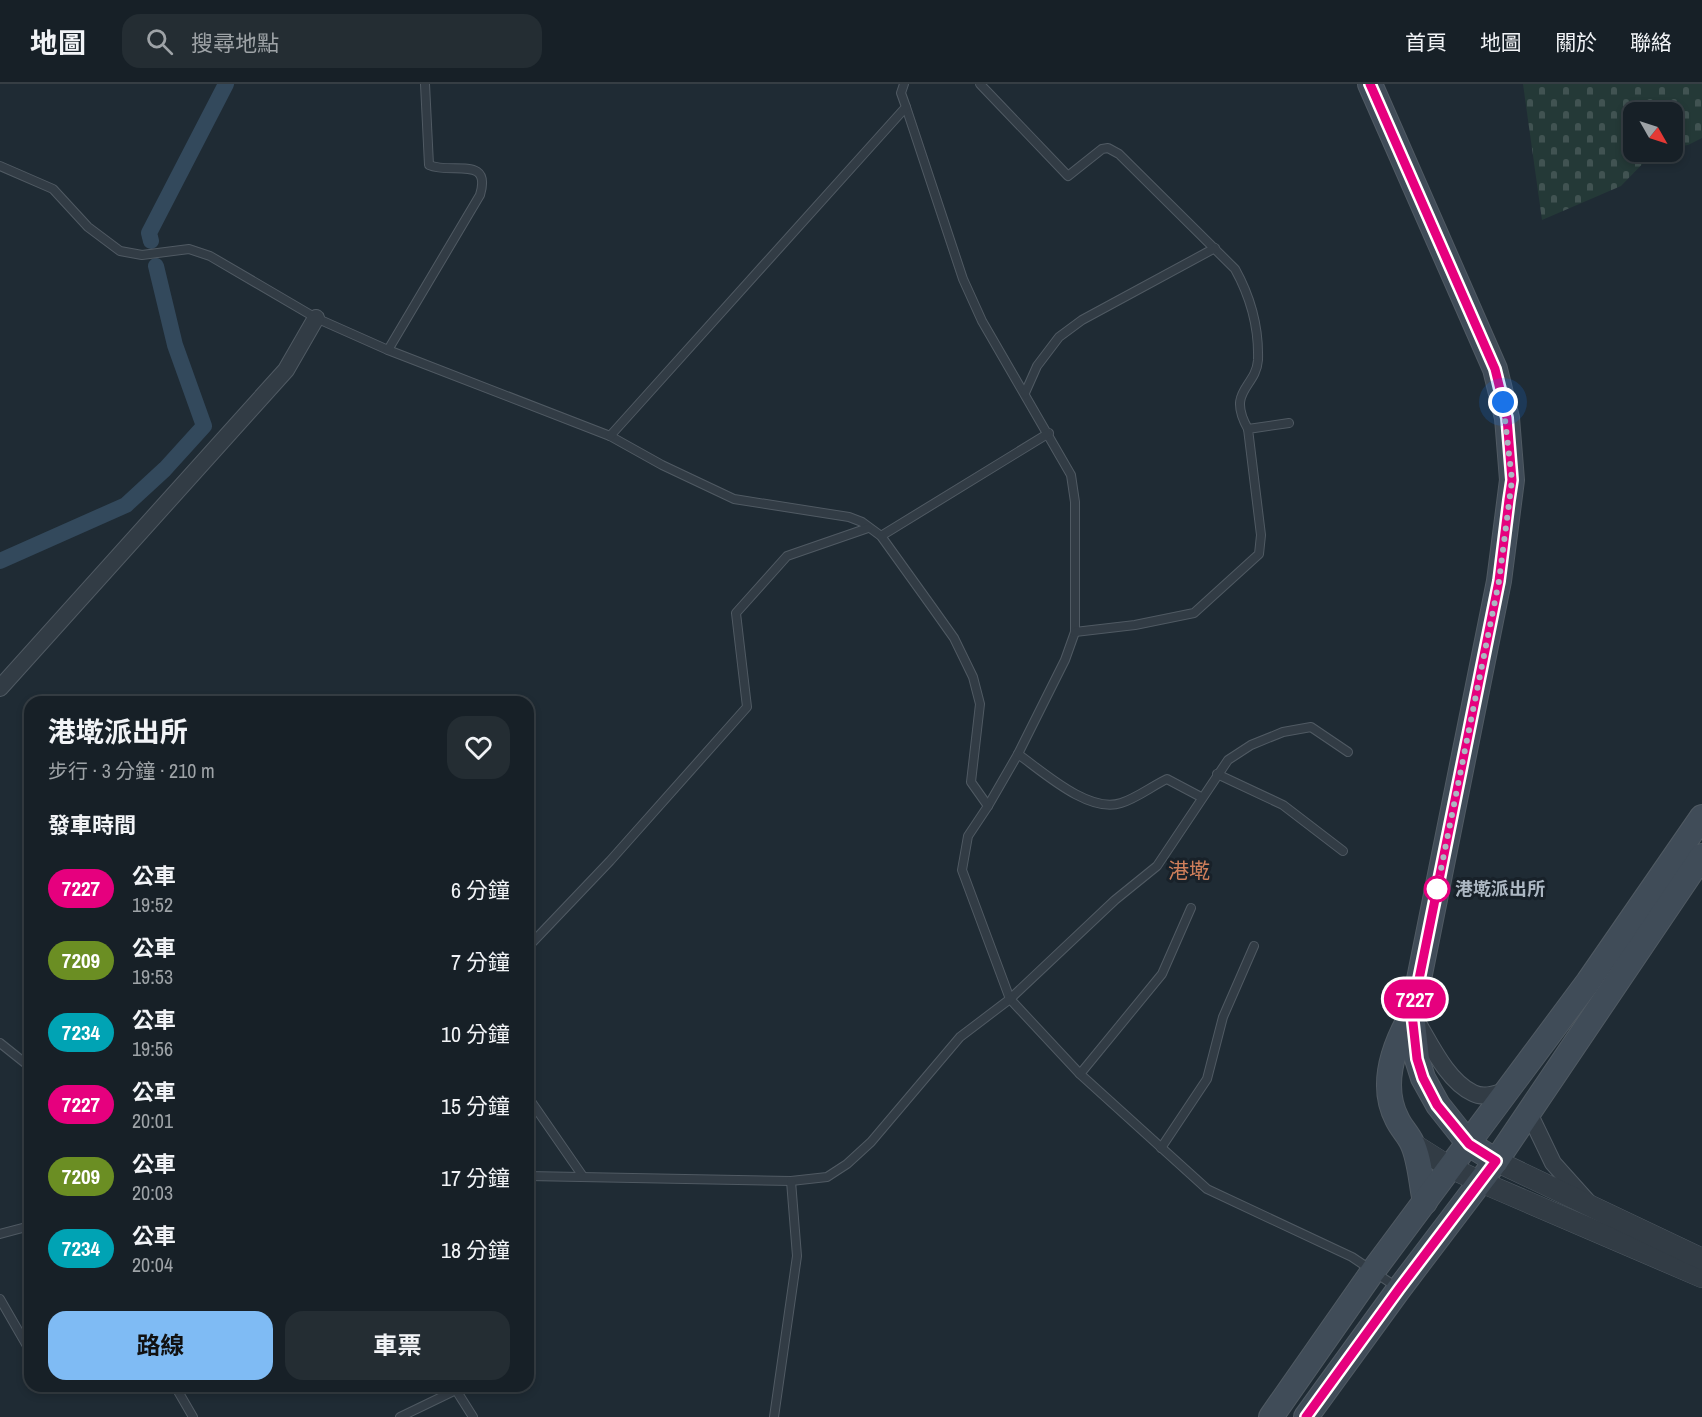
<!DOCTYPE html>
<html lang="zh-TW">
<meta charset="utf-8">
<style>
body{margin:0;font-family:"Archivo Narrow","Noto Sans TC",sans-serif;background:#242d33;color:#f1f3f6;height:100vh;display:flex;flex-direction:column;font-size:22px;white-space:nowrap}
*{box-sizing:border-box;margin:0}
p{font-size:20px;color:#9ea3a7}
.icon{flex:none;width:33px;height:33px;fill:none;stroke:currentColor;stroke-width:2;stroke-linecap:round;stroke-linejoin:round}
.map{position:relative;flex:1;overflow:hidden}
.details{position:absolute;left:24px;top:612px;width:510px;height:696px;display:flex;flex-direction:column;background:#172027;border-radius:18px;box-shadow:0 3px 9px #0003,0 0 0 2px #363e44}
.details>*{flex:none}
.badge{padding:0 12px;border-radius:20px;font-size:21px;line-height:39px}
.needle{width:39px;rotate:129deg}
.buttons{position:absolute;left:1623px;top:18px;display:grid;gap:12px}
.buttons a{display:grid;place-items:center;width:60px;height:60px;border-radius:12px;background:#172027;box-shadow:0 3px 9px #0003,0 0 0 2px #363e44;font-size:30px}
.you{position:absolute;width:30px;height:30px;margin:-15px;border:4px solid #fff;border-radius:50%;background:#1a73e8;box-shadow:0 0 0 9px #1a73e833}
.map>.badge{position:absolute;translate:-50% -50%;box-shadow:0 0 0 3px #fff}
h2{padding:0 24px;font-size:22px;line-height:54px}
.round{display:grid;place-items:center;flex:none;width:63px;height:63px;border-radius:18px;background:#242d33}
.head{display:flex;align-items:center;justify-content:space-between;height:102px;padding:0 24px}
h1{font-size:28px;font-weight:700;line-height:45px}
.cta{display:flex;gap:12px;margin-top:auto;padding:12px 24px}
.cta a{flex:1;height:69px;border-radius:18px;background:#7fbbf4;color:#111;font-size:24px;font-weight:700;line-height:69px;text-align:center}
.cta a+a{background:#242d33;color:#f1f3f6}
ul{padding:0;list-style:none}
li{display:flex;align-items:center;gap:18px;height:72px;padding:0 24px}
li div{flex:1}
li b{display:block;font-size:22px}
li em{font-style:normal}
li .badge{min-width:66px;font-weight:700;text-align:center}
header{display:flex;align-items:center;gap:36px;box-sizing:border-box;height:84px;padding:0 30px;background:#172027;border-bottom:2px solid #363e44}
header strong{font-size:28px}
nav{display:flex;gap:33px;margin-inline-start:auto;font-size:21px}
.search{width:420px;height:54px;background:#242d33;display:flex;align-items:center;gap:15px;box-sizing:border-box;padding:0 21px;border-radius:18px;color:#9ea3a7;font-size:22px}
.map>svg:first-child{display:block}
</style>
<header>
<strong>地圖</strong>
<div class="search"><svg class="icon" aria-label="search" viewBox="0 0 24 24"><circle cx="10" cy="10" r="6"/><path d="M15 15l6 6"/></svg>搜尋地點</div>
<nav><a>首頁</a><a>地圖</a><a>關於</a><a>聯絡</a></nav>
</header>
<div class="map">
<svg width="1702" height="1333" viewBox="0 0 1702 1333">
<defs>
<pattern id="cemetery-stones" width="16" height="16" patternUnits="userSpaceOnUse" patternTransform="scale(1.5)"><rect width="16" height="16" fill="#243937"/><path d="M2 7V4a2 2 0 0 1 4 0v3zM10 15v-3a2 2 0 0 1 4 0v3z" fill="#415352"/></pattern>
</defs>
<rect width="100%" height="100%" fill="#1f2b34"/>
<!-- cemetery -->
<polygon fill="url(#cemetery-stones)" points="1523,0 1702,0 1702,54 1688,61 1673,63 1672,28 1634,28 1634,68 1654,68 1621,102 1542,136"/>
<g fill="none" stroke-linecap="round" stroke-linejoin="round">
<!-- canal -->
<g stroke="#33495c" stroke-width="16">
<polyline points="151,157 149,149 226,0"/>
<polyline points="0,477 126,421 165,385 204,342 175,261 156,182"/>
</g>
<defs>
<g id="service">
<path d="M980 0 1068 92 1102 65 1108 64 1119 70 1235 185C1250 212 1259 244 1258 276 1256 304 1226 306 1248 345"/>
<polyline points="906,23 963,195 982,237 1071,391 1075,418 1075,548 1065,576 1018,670 988,722"/>
<polyline points="0,82 53,105 88,143 120,167 142,171 189,165 210,172 316,234 388,266 610,352 662,381 734,415 849,433 862,438 881,452 932,523 954,554 973,593 980,620 971,698 988,722 968,752 962,786 1010,915 1080,990 1207,1105 1352,1173 1398,1204"/>
<path d="M388 266 480 111C492 71 451 91 429 81L425 0"/>
<polyline points="1025,309 1037,282 1059,253 1082,236 1215,164"/>
<polyline points="610,352 906,23 901,9 904,0"/>
<polyline points="881,452 1049,349"/>
<polyline points="1075,548 1135,541 1194,529 1259,470 1261,451 1248,345 1289,339"/>
<path d="M1018 670C1042 687 1089 730 1121 719 1137 714 1152 702 1167 695L1201 713"/>
<polyline points="1217,690 1283,721 1343,767"/>
<polyline points="528,863 610,777 747,623 736,529 787,472 868,444"/>
<polyline points="0,959 30,983"/>
<polyline points="1080,990 1162,890 1191,824"/>
<polyline points="528,1013 582,1091"/>
<polyline points="1161,1064 1207,995 1223,933 1254,862"/>
<polyline points="528,1092 791,1097 827,1093 847,1080 871,1058 960,953 1010,915 1115,816 1157,782 1228,676 1251,661 1283,648 1311,643 1348,668"/>
<polyline points="0,1150 30,1142"/>
<polyline points="0,1215 30,1267"/>
<polyline points="175,1302 193,1333"/>
<polyline points="400,1333 456,1306 473,1333"/>
<polyline points="774,1333 797,1172 791,1097"/>
</g>
<g id="minor">
<polyline points="0,604 286,286 316,234"/>
<path d="M1416 936C1430 959 1447 997 1473 1009 1484 1015 1498 1009 1509 1006"/>
<polyline points="1529,1029 1553,1079 1588,1118"/>
</g>
<g id="tertiary">
<polyline points="1413,1060 1451,1084 1481,1098 1702,1193"/>
<polyline points="1496,1077 1702,1175"/>
</g>
<g id="secondary">
<polyline points="1370,0 1495,285 1507,334 1512,396 1499,497 1412,930 1417,975 1423,994 1438,1021 1469,1060 1496,1077"/>
<path d="M1412 930C1394 961 1379 1000 1397 1035 1401 1044 1408 1050 1412 1059 1420 1075 1421 1100 1425 1118"/>
<polyline points="1271,1333 1373,1187 1588,898 1702,733"/>
<polyline points="1306,1333 1399,1205 1496,1077 1702,772"/>
</g>
</defs>
<!-- service casing -->
<use href="#service" stroke="#505a63" stroke-width="10"/>
<!-- minor casing -->
<use href="#minor" stroke="#505a63" stroke-width="18"/>
<!-- tertiary casing -->
<use href="#tertiary" stroke="#505a63" stroke-width="22"/>
<!-- secondary casing -->
<use href="#secondary" stroke="#505a63" stroke-width="26"/>
<!-- service -->
<use href="#service" stroke="#323c45" stroke-width="8"/>
<!-- minor -->
<use href="#minor" stroke="#323c45" stroke-width="16"/>
<!-- tertiary -->
<use href="#tertiary" stroke="#323c45" stroke-width="21"/>
<!-- secondary -->
<use href="#secondary" stroke="#404c58" stroke-width="24"/>
</g>
<g fill="none" stroke-linecap="round" stroke-linejoin="round">
<defs>
<polyline id="line" points="1306,1333 1399,1205 1496,1077 1469,1060 1437,1021 1423,994 1417,975 1412,930 1499,497 1509,416 1512,396 1507,334 1495,285 1370,0"/>
</defs>
<!-- line casing -->
<use href="#line" stroke="#fff" stroke-width="14"/>
<!-- line -->
<use href="#line" stroke="#e6007e" stroke-width="9"/>
<!-- walk -->
<polyline stroke="#acb7c2" stroke-width="6" stroke-dasharray="0 10.8" points="1437,805 1499,497 1512,396 1503,318"/>
</g>
<!-- markers -->
<circle fill="#fff" stroke="#e6007e" stroke-width="3" cx="1437" cy="805" r="12"/>
<g text-anchor="middle" stroke-width="6" stroke-linejoin="round" paint-order="stroke">
<!-- stop labels -->
<g font-size="18" font-weight="bold" fill="#acb7c2" stroke="#182129" text-anchor="start">
<text x="1455" y="811">港墘派出所</text>
</g>
<!-- quarter labels -->
<g font-size="21" fill="#cf7f5b" stroke="#182129">
<text x="1189" y="794">港墘</text>
</g>
</g>
</svg>
<div class="buttons">
<a><svg class="needle" viewBox="-14 -14 28 28"><path d="M0-13l5 13h-10z" fill="#e53935"/><path d="M0 13l5-13h-10z" fill="#9ea3a7"/></svg></a>
</div>
<div class="you" style="left:1503px;top:318px"></div>
<b class="badge" style="left:1415px;top:915px;background:#e6007e;color:#fff">7227</b>
<section class="details">
<div class="head"><div><h1>港墘派出所</h1><p>步行 · 3 分鐘 · 210 m</p></div><a class="round"><svg class="icon" aria-label="heart" viewBox="0 0 24 24"><path d="M12 20l-8-8c-3-5 5-10 8-4 3-6 11-1 8 4z"/></svg></a></div>
<h2>發車時間</h2>
<ul>
<li><span class="badge" style="background:#e6007e;color:#fff">7227</span><div><b>公車</b><p>19:52</p></div><em>6 分鐘</em></li>
<li><span class="badge" style="background:#6b8e23;color:#fff">7209</span><div><b>公車</b><p>19:53</p></div><em>7 分鐘</em></li>
<li><span class="badge" style="background:#00a3b4;color:#fff">7234</span><div><b>公車</b><p>19:56</p></div><em>10 分鐘</em></li>
<li><span class="badge" style="background:#e6007e;color:#fff">7227</span><div><b>公車</b><p>20:01</p></div><em>15 分鐘</em></li>
<li><span class="badge" style="background:#6b8e23;color:#fff">7209</span><div><b>公車</b><p>20:03</p></div><em>17 分鐘</em></li>
<li><span class="badge" style="background:#00a3b4;color:#fff">7234</span><div><b>公車</b><p>20:04</p></div><em>18 分鐘</em></li>
</ul>
<div class="cta"><a>路線</a><a>車票</a></div>
</section>
</div>
